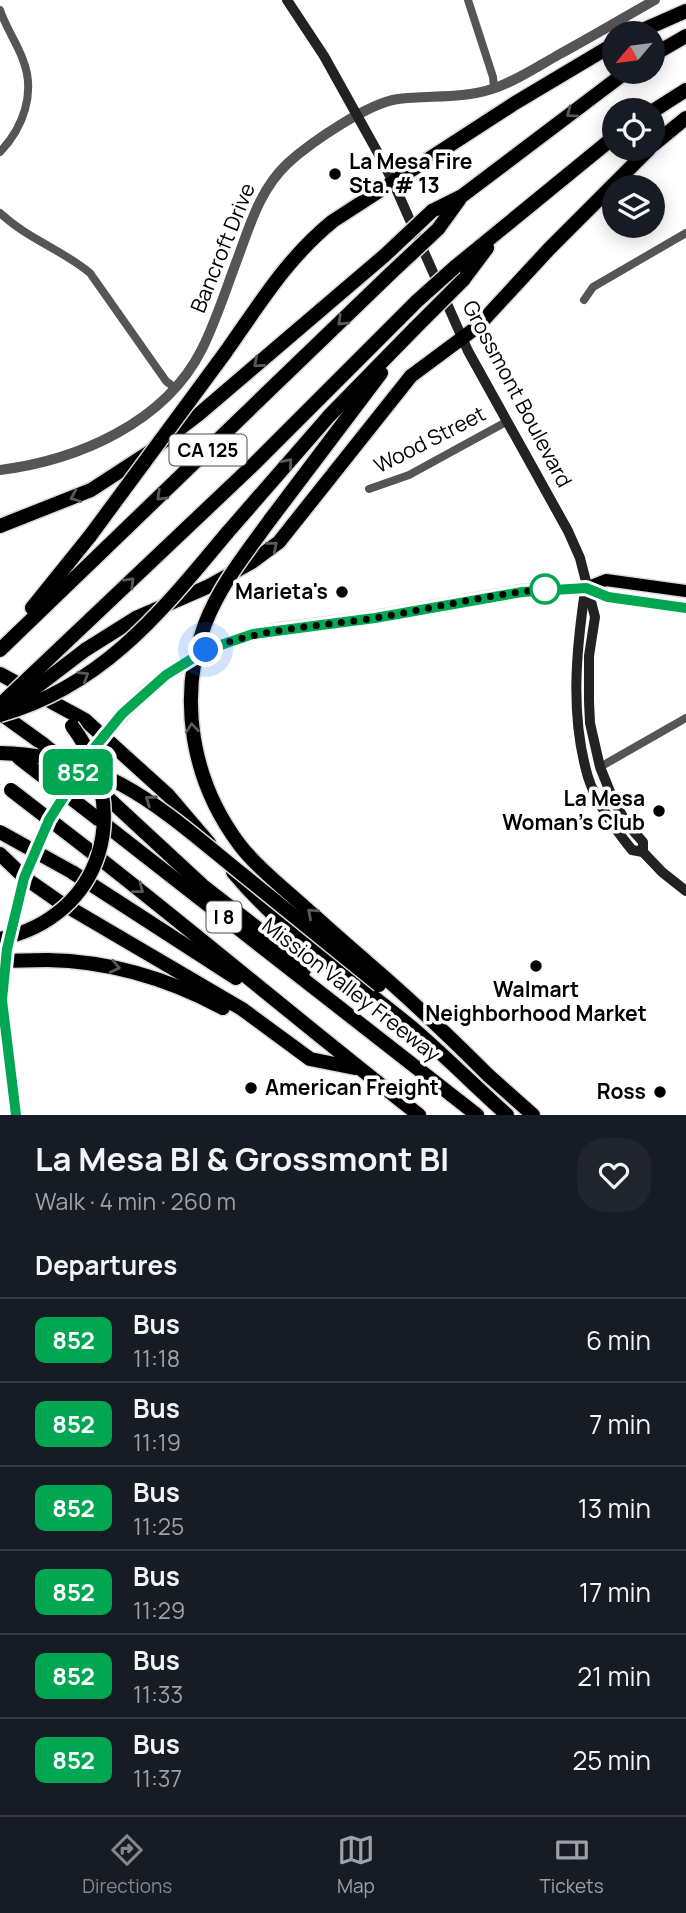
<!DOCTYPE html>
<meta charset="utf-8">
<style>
body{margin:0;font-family:Manrope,sans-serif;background:#20242c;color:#f1f3f6;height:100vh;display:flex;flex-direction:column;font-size:26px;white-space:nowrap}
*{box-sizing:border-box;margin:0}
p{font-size:23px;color:#9ea1a6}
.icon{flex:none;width:38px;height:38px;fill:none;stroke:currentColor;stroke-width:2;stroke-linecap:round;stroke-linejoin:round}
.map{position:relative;height:1115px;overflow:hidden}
.details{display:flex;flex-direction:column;background:#171b24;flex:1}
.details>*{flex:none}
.badge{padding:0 14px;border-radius:10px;font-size:24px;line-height:46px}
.needle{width:46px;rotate:241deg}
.fabs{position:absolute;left:602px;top:21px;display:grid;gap:14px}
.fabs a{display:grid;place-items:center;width:63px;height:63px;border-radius:50%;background:#171b24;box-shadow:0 4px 18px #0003;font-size:35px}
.you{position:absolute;width:35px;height:35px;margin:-18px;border:5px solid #fff;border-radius:50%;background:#1a73e8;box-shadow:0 0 0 10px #1a73e833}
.map>.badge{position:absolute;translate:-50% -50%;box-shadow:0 0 0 4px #fff}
h2{padding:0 35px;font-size:26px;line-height:63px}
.round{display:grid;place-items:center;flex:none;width:74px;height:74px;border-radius:28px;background:#20242c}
.headline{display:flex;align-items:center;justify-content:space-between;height:119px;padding:0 35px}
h1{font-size:33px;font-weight:700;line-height:52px}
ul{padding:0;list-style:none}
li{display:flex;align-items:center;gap:21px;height:84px;padding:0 35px;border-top:2px solid #363941}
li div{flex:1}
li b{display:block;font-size:26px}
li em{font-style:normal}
li .badge{min-width:77px;font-weight:700;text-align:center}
.tab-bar{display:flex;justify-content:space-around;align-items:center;height:98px;border-top:2px solid #363941;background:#171b24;font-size:19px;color:#9ea1a6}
.tab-bar a{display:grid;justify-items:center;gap:4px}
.tab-bar .on{color:#858687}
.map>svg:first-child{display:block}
</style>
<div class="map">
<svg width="686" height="1115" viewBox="0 0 686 1115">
<rect width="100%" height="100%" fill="#fff"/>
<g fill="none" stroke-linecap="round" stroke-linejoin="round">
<defs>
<g id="primary">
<polyline points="586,588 609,597 686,608"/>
<polyline points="25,878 40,838 59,803 103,736 145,692 166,675 206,650 253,634 280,629 370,618 522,591 586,588 606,580 686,591"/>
</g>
<g id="motorway">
<polyline points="636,33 686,11"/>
<polyline points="653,55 686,36"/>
<polyline points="653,111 686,90"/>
<polyline points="653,145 686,118"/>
<polyline points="432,211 462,196 626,72"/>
<polyline points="438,229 459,200"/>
<polyline points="455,267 614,137"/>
<polyline points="463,280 487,248"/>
<path d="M225 353C259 305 287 258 333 221L515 103 614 44"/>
<polyline points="270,520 381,373"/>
<polyline points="0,526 91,490 148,453 199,414 384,256"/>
<polyline points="227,533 329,416 415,328"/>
<polyline points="32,608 90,536"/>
<polyline points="61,647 253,465 417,301"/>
<polyline points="0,650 391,273"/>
<polyline points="85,650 136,618 207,587 252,562 279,542 411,376 477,327 549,249 649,149"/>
<polyline points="0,674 85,720 168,795 209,843"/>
<polyline points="0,713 43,744"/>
<polyline points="96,787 203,886 279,945 304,970"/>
<polyline points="98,819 477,1115"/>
<path d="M85 847C198 935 306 1027 419 1115"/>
<polyline points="0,854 25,878 58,901 242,1009 310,1059 355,1068"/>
<polyline points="72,872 236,978"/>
<path d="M233 872C285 935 354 979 416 1031 447 1058 476 1087 507 1115"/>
<path d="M47 960C110 961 167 978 223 1008"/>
<polyline points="488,1075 533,1115"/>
</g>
</defs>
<!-- primary casing -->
<use href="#primary" stroke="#dbdbdb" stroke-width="15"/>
<!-- motorway casing -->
<use href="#motorway" stroke="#dbdbdb" stroke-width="17"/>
<!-- minor -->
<g stroke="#555" stroke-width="8">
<polyline points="468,0 493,77 494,88"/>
<path d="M0 10C6 28 17 43 23 60 36 93 23 128 0 152"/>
<path d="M0 213C28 239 61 249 90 273L166 381 175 388"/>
<polyline points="584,300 593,287 686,233"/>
<polyline points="369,489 409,475 506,422"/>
<polyline points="600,767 686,718"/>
</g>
<!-- tertiary -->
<path stroke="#555" stroke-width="10" d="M0 470C78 460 165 423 202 349 216 321 226 289 237 260 250 225 260 189 288 163 310 143 368 103 398 99 430 95 461 99 492 89 516 81 537 67 558 55 591 37 623 18 655 0"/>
<!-- secondary -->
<g stroke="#222" stroke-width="10">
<polyline points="287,0 324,56 378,153 393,182 468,351 568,531 580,558 595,617 589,656 589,701 590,723 600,767 613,799 627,824 643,842 643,852 662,872 686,891"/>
<path d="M585 591C576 652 570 716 588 777 596 803 615 829 632 850L643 852"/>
<polyline points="16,1115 2,1001 7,949 25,878"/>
</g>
<!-- primary -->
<use href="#primary" stroke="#000" stroke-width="12"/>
<!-- motorway -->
<use href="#motorway" stroke="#000" stroke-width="14"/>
<defs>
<g id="motorway-bridge">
<polyline points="384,256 432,211"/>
<polyline points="391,273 438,229"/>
<polyline points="417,301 455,267"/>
<polyline points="415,328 463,280"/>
<path d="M270 520C246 553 220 585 205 624 177 698 192 781 239 844 254 864 274 880 292 896 317 918 342 941 368 963 410 999 449 1036 488 1075"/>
<polyline points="90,536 225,353"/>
<polyline points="0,705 61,647"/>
<polyline points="13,705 85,650"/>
<path d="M0 715C103 686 162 611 227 533"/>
<polyline points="43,744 94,785"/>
<path d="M0 753C108 755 164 811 242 874 288 911 334 948 379 985"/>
<polyline points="19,758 98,819"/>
<polyline points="11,790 85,847"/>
<polyline points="0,832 72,872"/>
<path d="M0 939C105 916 133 807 72 726"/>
<polyline points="0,961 47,960"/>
</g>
</defs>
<!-- motorway-bridge casing -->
<use href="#motorway-bridge" stroke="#dbdbdb" stroke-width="17" stroke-linecap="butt"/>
<!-- motorway-bridge -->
<use href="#motorway-bridge" stroke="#000" stroke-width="14"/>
</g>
<!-- one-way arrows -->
<defs><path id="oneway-chevron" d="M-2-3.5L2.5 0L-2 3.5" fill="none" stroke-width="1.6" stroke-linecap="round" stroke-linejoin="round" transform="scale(1.75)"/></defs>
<g stroke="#595959">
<use href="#oneway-chevron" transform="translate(571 113) rotate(143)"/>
<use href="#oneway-chevron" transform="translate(342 321) rotate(136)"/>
<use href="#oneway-chevron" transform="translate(258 363) rotate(140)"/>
<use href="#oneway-chevron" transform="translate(288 463) rotate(-49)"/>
<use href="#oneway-chevron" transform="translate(161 496) rotate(136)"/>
<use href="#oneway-chevron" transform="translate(75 497) rotate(157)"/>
<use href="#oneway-chevron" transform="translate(273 546) rotate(-39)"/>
<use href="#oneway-chevron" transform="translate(130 582) rotate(-44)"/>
<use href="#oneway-chevron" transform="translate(84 676) rotate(-32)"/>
<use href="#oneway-chevron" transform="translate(192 728) rotate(-96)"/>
<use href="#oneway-chevron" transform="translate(150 800) rotate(-145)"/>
<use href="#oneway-chevron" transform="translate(139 889) rotate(38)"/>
<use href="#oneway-chevron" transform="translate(312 913) rotate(-138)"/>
<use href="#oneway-chevron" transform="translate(115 967) rotate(12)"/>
</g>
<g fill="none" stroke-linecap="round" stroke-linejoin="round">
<defs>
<polyline id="line" points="16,1115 2,1000 7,949 24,878 49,820 95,747 122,714 166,675 206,650 253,634 375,618 522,592 586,588 608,597 686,608"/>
</defs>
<!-- line casing -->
<use href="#line" stroke="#fff" stroke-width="16"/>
<!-- line -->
<use href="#line" stroke="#00a651" stroke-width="10"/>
<!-- walk -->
<path stroke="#000" stroke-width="7" stroke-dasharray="0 12.6" d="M206 650C261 628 316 627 374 618 432 609 489 594 548 589H545"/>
</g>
<!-- markers -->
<g fill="#000" stroke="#fff" stroke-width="2.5">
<circle cx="335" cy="174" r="7"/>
<circle cx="342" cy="592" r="7"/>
<circle cx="659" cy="811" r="7"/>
<circle cx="536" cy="966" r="7"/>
<circle cx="251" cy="1088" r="7"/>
<circle cx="660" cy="1092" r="7"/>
</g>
<circle fill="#fff" stroke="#00a651" stroke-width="3.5" cx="545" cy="589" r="14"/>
<g text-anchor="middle" stroke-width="7" stroke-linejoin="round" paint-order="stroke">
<!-- shield labels -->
<g fill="#fff" stroke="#4c4c4c" stroke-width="2">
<rect x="169.5" y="434.5" width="77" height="31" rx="5"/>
<rect x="206.5" y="901.5" width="35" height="31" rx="5"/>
</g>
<g font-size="19" font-weight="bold" fill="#000">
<text x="208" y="457">CA 125</text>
<text x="224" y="924">I 8</text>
</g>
<!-- poi labels -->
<g font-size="21" font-weight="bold" fill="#000" stroke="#fff" text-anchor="end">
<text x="349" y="169" text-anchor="start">La Mesa Fire<tspan x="349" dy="24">Sta. # 13</tspan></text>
<text x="328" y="599">Marieta's</text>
<text x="645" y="806">La Mesa<tspan x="645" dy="24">Woman's Club</tspan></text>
<text x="536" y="997" text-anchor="middle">Walmart<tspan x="536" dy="24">Neighborhood Market</tspan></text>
<text x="265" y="1095" text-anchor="start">American Freight</text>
<text x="646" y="1099">Ross</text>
</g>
<!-- street labels -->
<g font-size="21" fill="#000" stroke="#fff">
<text transform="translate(223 248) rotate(-68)" y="7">Bancroft Drive</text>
<text transform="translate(517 394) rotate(62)" y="7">Grossmont Boulevard</text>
<text transform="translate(430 440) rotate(-27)" y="7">Wood Street</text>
<text transform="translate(351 990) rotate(38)" y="7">Mission Valley Freeway</text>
</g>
</g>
</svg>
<div class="fabs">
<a><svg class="needle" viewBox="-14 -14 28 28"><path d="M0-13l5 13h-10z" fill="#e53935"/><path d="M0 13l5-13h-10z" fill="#9ea1a6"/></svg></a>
<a><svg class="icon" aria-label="locate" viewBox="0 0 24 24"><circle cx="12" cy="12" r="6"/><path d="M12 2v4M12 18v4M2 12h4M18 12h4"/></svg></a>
<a><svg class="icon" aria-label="layers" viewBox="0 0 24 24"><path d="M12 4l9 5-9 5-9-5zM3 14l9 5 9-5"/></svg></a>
</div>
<div class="you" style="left:206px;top:650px"></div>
<b class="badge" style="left:78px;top:772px;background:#00a651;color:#fff">852</b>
</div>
<section class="details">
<div class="headline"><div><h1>La Mesa Bl &amp; Grossmont Bl</h1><p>Walk · 4 min · 260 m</p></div><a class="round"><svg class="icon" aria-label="heart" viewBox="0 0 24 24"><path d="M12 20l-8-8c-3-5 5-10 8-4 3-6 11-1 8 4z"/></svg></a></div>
<h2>Departures</h2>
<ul>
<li><span class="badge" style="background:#00a651;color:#fff">852</span><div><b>Bus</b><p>11:18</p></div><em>6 min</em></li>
<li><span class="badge" style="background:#00a651;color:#fff">852</span><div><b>Bus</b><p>11:19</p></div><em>7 min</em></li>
<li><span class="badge" style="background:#00a651;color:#fff">852</span><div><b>Bus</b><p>11:25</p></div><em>13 min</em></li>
<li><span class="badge" style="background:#00a651;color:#fff">852</span><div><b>Bus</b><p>11:29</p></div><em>17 min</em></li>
<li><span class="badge" style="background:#00a651;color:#fff">852</span><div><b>Bus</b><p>11:33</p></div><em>21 min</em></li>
<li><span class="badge" style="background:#00a651;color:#fff">852</span><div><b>Bus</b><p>11:37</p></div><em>25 min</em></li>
</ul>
</section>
<nav class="tab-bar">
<a class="on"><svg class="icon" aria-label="directions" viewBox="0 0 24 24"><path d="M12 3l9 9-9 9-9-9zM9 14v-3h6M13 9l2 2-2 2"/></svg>Directions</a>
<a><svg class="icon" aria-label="map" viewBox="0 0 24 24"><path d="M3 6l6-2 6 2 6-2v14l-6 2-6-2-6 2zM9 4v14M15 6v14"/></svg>Map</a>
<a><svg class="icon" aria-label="tickets" viewBox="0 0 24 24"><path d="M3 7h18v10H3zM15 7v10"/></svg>Tickets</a>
</nav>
